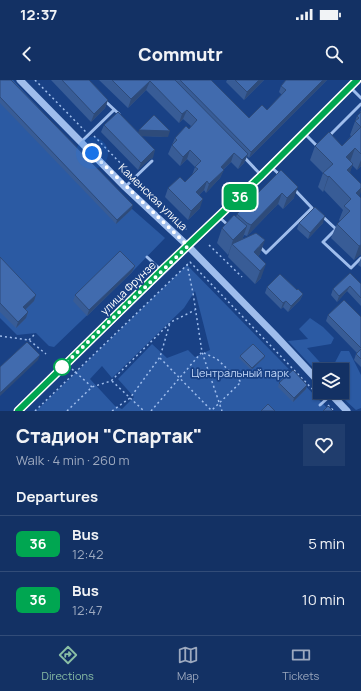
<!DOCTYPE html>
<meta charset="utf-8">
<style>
body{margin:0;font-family:Manrope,sans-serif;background:#203d6d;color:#f1f3f6;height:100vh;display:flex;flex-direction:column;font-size:15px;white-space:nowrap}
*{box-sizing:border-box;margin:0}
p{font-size:13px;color:#9da9bf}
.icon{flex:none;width:22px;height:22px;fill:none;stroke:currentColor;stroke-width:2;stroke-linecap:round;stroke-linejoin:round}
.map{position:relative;height:331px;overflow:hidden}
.panel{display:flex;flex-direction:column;background:#133164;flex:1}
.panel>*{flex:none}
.badge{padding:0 8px;border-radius:6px;font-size:14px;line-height:26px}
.fabs{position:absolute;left:313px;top:283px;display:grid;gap:8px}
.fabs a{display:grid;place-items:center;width:36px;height:36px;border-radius:0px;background:#133164;box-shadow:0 1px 3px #0004,0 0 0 1px #324c78;font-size:20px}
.you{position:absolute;width:20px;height:20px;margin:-10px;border:3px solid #fff;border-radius:50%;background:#1a73e8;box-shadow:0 0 0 6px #1a73e833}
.map>.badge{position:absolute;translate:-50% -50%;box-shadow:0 0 0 2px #fff}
h2{padding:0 16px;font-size:15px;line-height:36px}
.round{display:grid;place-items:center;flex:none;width:42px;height:42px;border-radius:0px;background:#203d6d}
.headline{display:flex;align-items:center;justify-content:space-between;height:68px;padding:0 16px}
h1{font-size:19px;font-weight:800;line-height:30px}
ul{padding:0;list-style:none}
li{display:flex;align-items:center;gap:12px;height:56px;padding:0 16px;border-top:1px solid #324c78}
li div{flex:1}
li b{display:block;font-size:15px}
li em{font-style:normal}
li .badge{min-width:44px;font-weight:700;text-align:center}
.status{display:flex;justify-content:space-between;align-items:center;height:28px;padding:0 20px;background:#133164;direction:ltr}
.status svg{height:11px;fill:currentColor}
header{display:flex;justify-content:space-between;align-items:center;height:52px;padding:0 16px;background:#133164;font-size:18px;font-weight:800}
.tabs{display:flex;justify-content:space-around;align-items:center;height:56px;border-top:1px solid #324c78;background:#133164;font-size:11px;color:#9da9bf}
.tabs a{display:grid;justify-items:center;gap:2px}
.tabs .current{color:#8abfa5}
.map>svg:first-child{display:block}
</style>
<div class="status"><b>12:37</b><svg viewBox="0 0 49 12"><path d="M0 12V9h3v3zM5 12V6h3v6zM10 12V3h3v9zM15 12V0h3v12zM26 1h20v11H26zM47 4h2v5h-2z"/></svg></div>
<header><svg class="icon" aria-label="back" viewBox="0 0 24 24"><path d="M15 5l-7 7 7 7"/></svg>Commutr<svg class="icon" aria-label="search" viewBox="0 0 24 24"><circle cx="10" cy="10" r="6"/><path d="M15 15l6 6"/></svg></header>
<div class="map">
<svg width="361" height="331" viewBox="0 0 361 331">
<rect width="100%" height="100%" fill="#194185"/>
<!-- green -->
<g fill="#2b5aa3" fill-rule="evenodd">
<polygon points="0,0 13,0 132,129 165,158 132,192 54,267 49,266 36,253 17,255 0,238"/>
<path d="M187 185 330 331H36ZM195 211 210 270 195 277 188 270 167 278 152 264 118 299 134 317 122 329 115 326 90 299 102 286 112 298 184 228Z"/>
<polygon points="310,238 323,247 334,258 331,264 307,268 327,290 320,290 320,295 288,261 308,259 299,249"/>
<polygon points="341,271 349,271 361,295 361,328 356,330 336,312 342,312 342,290 331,290"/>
</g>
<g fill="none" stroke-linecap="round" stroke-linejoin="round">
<!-- path -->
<g stroke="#9fbdec" stroke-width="1.5" stroke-dasharray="2 3" stroke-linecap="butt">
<polyline points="35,0 86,52"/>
<polyline points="94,56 131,94"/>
<polyline points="139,102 188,151"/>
<polyline points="209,165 242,197"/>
<polyline points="187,184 193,213 202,272 222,331"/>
<polyline points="0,256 29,260 46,274"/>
<polyline points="29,260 36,253"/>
<polyline points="160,278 212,331"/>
<polyline points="72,289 92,307"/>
<polyline points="112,301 144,331"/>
<polyline points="328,325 334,331"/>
<polyline points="35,331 190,182 321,318"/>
<polyline points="67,331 92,307 111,301 171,242 195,230"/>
<polyline points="112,331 130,318 160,277 170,243"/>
<polyline points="151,331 202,272 217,279 241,302 211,331"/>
</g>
<!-- service -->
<g stroke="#9fbdec" stroke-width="3">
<polyline points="351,8 361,18"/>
<polyline points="105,21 119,34"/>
<polyline points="305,54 318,67"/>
<polyline points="328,57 361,24"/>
<polyline points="81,62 114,30"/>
<polyline points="243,76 260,94"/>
<polyline points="271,87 280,95"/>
<polyline points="125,107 152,81"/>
<polyline points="322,136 336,149 323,162 351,188 361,178"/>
<polyline points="219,137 229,146"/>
<polyline points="259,166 266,173 312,128 295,110"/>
<polyline points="147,177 161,190"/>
<polyline points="320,325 331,315"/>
</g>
<!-- tertiary -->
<g stroke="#9fbdec" stroke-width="7">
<polyline points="20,0 125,107 188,166 276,256 320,303"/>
<polyline points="329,312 347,331"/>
</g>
<!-- secondary -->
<path stroke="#cbdcf9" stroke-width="8" d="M18 331C130 220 246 113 357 0"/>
</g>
<!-- wall -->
<g fill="#385c96">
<polygon points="0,0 132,129 116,144 0,23"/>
<polygon points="51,0 89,0 108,20 105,28 91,42"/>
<polygon points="99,0 211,0 249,38 267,30 282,15 279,12 281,6 327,0 249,78 247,76 244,83 238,89 231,82 224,89 220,98 206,113 204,110 199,115 200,128 188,140 165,117 168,108 185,102 192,95 195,87 187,79 180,86 168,74 175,58 189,49 191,46 183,39 179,43 146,10 128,28"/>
<polygon points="227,0 264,0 244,20 226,2"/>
<polygon points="361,30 361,86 357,90 352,85 350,92 359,116 361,118 361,175 360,175 354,180 331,158 337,144 340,141 339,140 343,130 324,110 323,112 318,107 323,93 310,80 315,66 342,66 351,56 350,55 357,36 359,35"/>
<polygon points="104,45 138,53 168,57 141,56 153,78 150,79 138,90 101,52"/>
<polygon points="281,90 294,118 283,129 278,124 247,156 244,155 242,160 260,174 258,176 261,198 255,204 228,177 229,173 228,175 217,163 222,148 236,137 237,134"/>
<polygon points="299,143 323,143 308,159 297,149"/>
<polygon points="0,177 34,221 25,229 28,232 26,238 16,248 0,232"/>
<polygon points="361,178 361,187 358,185"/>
<polygon points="135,186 132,192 87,236 73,221 75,215"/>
<polygon points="350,193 361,204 361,226 347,211 337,222 331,215 333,209"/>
<polygon points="267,207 297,210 303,214 300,220 288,232 283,227 281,229 265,213"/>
<polygon points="328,235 361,237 361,287 354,280 356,274 357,273 326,241"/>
<polygon points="240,276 265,276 264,278 251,290 239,278"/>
<polygon points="279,303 306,309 293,322 278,307"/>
</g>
<!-- shaded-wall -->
<g fill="#2e4b7a">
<polygon points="259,0 264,0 244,20 247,12"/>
<polygon points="323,0 327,0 249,78 251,72"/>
<polygon points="150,1 146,10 128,28 131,19"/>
<polygon points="108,20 105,28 91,42 94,34"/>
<polygon points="187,30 183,39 179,43 182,34"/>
<polygon points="139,50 170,51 168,57 137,56"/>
<polygon points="355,68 350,82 346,77"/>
<polygon points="155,70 153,78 150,79 138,90 141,83 153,71"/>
<polygon points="190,70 187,79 180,86 183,77"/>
<polygon points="234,73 231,82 217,95 221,87"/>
<polygon points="248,74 244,83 238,89 242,80"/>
<polygon points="361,80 361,86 357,90"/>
<polygon points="353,84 348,98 347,90"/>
<polygon points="224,90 220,98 206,113 209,104"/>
<polygon points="329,96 324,110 323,112 328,97"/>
<polygon points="207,101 204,110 193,121 196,112"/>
<polygon points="298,107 294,118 283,129 287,118"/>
<polygon points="361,108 361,112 358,120 356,113"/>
<polygon points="282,113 278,124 247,156 251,145"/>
<polygon points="203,119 200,128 188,140 191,131"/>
<polygon points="133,125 132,129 116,144 117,140"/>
<polygon points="325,136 323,143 308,159 310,153"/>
<polygon points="247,146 242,160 232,164 229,173 228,175 233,160"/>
<polygon points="265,160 260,174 252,183 254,172"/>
<polygon points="361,165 361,175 360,175 354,180 359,166"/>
<polygon points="266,184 261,198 255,204 260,191"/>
<polygon points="135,186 132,192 87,236 89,230"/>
<polygon points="350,206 347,211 337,222 339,216"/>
<polygon points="303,214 300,220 288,232 291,226"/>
<polygon points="36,215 34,221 21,234 23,227"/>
<polygon points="286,221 283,227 281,229 283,223"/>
<polygon points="28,232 26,238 16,248 18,242"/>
<polygon points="40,275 38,280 0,316 0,313"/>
<polygon points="265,276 264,278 251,290 252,288"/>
<polygon points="307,305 306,309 293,322 294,318"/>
</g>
<!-- building -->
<g fill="#416bae" stroke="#2e4b7a">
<polygon points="0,0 11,0 133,125 117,140 0,17"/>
<polygon points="62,0 89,0 108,20 94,34"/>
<polygon points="112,0 175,0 248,74 242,80 234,73 221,87 224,90 209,104 207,101 196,112 203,119 191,131 168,108 180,97 185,102 198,89 195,87 201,81 190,70 183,77 172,65 177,60 175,58 186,46 189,49 197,40 187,30 182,34 150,1 131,19"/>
<polygon points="180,0 211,0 249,38 262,25 267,30 286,10 281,6 286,0 323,0 251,72"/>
<polygon points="235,0 259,0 247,12"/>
<polygon points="118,32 155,70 153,71 141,83 104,45"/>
<polygon points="361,32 361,47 355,41 359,38 357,36"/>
<polygon points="154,35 170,51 139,50"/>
<polygon points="361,47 361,74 355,68 346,77 353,84 347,90 361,104 361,108 356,113 361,118 361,165 359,166 337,144 350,131 344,126 351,119 329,96 328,97 323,93 333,84 315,66 329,52 342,66"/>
<polygon points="281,90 298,107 287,118 282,113 251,145 247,143 237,134"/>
<polygon points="315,127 325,136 310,153 299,143"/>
<polygon points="234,135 247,146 233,160 222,148"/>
<polygon points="256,153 265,160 254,172 266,184 260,191 232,164"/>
<polygon points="120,171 135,186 89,230 75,215"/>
<polygon points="0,177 36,215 23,227 28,232 18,242 0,223"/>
<polygon points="350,193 361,204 361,218 350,206 339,216 333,209"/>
<polygon points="280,194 297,210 298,209 303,214 291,226 286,221 283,223 267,207"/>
<polygon points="344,220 361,237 361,268 328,235"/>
<polygon points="27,262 40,275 0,313 0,287"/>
<polygon points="253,264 265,276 252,288 240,276"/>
<polygon points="361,269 361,279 356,274"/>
<polygon points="293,290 307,305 294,318 279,303"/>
<polygon points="268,324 275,331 261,331"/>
<polygon points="328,326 333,331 323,331"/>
</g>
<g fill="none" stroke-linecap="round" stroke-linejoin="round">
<defs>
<polyline id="line" points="18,331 162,190 262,95 357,0"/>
</defs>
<!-- line casing -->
<use href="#line" stroke="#fff" stroke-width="9"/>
<!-- line -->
<use href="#line" stroke="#00a651" stroke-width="6"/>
<!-- walk -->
<polyline stroke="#fff" stroke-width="4" stroke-dasharray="0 7.2" points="62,287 188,166 92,73"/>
</g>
<!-- markers -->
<circle fill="#fff" stroke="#00a651" stroke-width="2" cx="62" cy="287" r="8"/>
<g text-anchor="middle" stroke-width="3.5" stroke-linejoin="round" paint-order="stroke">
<!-- street labels -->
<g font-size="11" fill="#fff" stroke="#194185">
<text transform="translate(153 117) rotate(44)" y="4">Каменская улица</text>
<text transform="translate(128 208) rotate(-44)" y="4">улица Фрунзе</text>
</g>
<!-- park labels -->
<g font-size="11" fill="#c4d9f9" stroke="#194185">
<text x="240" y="297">Центральный парк</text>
</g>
</g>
</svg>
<div class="fabs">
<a><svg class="icon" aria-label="layers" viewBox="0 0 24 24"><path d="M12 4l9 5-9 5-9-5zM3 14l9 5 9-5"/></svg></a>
</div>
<div class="you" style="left:92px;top:73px"></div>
<b class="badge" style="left:240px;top:117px;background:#00a651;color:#fff">36</b>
</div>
<section class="panel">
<div class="headline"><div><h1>Стадион &quot;Спартак&quot;</h1><p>Walk · 4 min · 260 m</p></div><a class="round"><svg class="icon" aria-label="heart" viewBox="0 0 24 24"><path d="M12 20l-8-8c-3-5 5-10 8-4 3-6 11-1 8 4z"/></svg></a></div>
<h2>Departures</h2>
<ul>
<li><span class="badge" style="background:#00a651;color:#fff">36</span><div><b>Bus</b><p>12:42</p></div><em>5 min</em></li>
<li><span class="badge" style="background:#00a651;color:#fff">36</span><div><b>Bus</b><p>12:47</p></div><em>10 min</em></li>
</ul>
</section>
<nav class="tabs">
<a class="current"><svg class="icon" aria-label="directions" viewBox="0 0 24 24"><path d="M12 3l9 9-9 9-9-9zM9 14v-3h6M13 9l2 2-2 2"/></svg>Directions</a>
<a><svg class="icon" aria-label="map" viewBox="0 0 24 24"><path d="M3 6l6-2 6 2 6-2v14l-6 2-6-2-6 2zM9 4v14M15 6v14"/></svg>Map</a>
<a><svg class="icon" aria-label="tickets" viewBox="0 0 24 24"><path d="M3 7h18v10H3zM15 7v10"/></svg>Tickets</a>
</nav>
